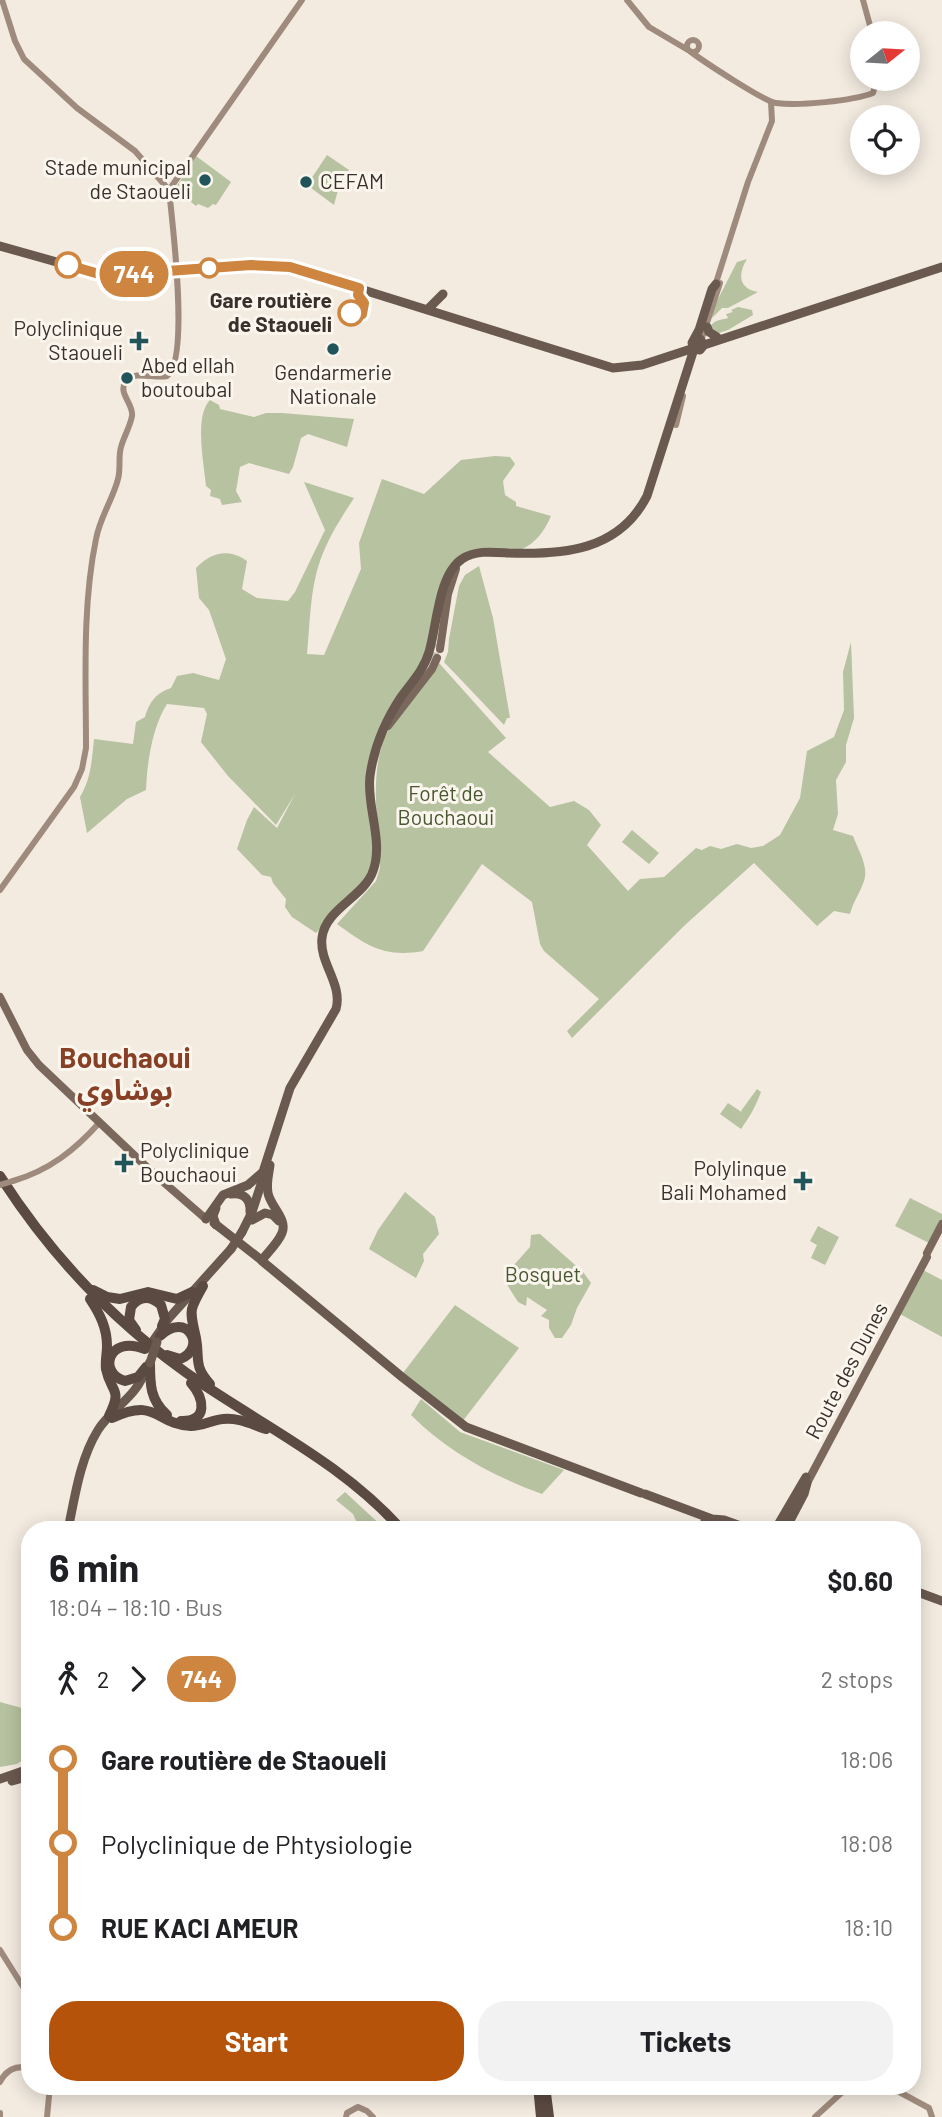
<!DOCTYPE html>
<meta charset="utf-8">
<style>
body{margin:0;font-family:Barlow,"Noto Sans Arabic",sans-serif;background:#f2f2f2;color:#202124;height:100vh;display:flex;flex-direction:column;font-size:26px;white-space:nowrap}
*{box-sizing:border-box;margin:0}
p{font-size:23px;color:#757577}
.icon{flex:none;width:38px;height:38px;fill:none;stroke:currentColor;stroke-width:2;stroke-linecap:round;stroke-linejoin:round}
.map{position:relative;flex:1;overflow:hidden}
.side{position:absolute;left:21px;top:1521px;width:900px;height:574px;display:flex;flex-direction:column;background:#fff;border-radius:28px;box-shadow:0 4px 18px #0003}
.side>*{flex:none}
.badge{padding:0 14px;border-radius:23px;font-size:24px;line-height:46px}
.needle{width:46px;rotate:72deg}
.buttons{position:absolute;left:850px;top:21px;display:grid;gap:14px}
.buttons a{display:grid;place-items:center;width:70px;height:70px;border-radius:50%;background:#fff;box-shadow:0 4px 18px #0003;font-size:35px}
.map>.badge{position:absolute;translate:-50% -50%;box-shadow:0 0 0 4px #fff}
.legs{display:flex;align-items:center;gap:10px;height:77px;padding:0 28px;font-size:23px}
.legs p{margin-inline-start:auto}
.head{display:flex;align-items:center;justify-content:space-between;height:119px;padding:0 28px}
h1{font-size:38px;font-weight:700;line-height:52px}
.primary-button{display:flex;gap:14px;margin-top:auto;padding:14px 28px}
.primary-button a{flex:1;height:80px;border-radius:28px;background:#b45309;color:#fff;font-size:28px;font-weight:700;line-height:80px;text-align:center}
.primary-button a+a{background:#f2f2f2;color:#202124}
ul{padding:0 28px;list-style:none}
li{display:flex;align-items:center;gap:24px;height:84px;font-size:26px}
li i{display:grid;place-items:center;width:10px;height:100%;margin:0 9px;background:currentColor}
li i::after{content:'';width:18px;height:18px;margin:-9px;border:5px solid;border-radius:50%;background:#fff}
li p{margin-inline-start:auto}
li:first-child i{background:linear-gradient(#0000 50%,currentColor 0)}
li:last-child i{background:linear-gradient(currentColor 50%,#0000 0)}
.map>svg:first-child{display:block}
</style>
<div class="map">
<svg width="942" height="2117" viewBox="0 0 942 2117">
<rect width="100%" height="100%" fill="#f3ebe0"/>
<!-- green -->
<g fill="#b6c2a0">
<polygon points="327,155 349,170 338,190 334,205 307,185"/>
<polygon points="196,156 231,182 216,205 213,204 208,208 198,204 196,206 175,189"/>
<path d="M747 259C738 273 738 289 758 292L728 308H722L712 318 714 307 737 262Z"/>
<path d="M738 307 752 310 753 315 728 330 716 334 710 328C713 319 722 320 728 318L726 314 733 312 731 310Z"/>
<path d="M210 400 219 405 220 409 254 417 266 413H282L354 419 347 447 308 434 301 438 293 467 289 474 249 463 240 467 236 491 242 502 222 505 220 499 210 496 211 490 206 486C204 464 194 416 210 400Z"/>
<path d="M495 456 510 457 515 464 503 481 505 495 516 502V506L551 516C532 560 503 554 462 555L425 657 408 683 369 771 374 859 360 888 316 933 292 917 285 907 286 899 273 883 271 877 262 875 237 849 247 820 254 807 277 828 295 794 276 825 228 776 201 742 207 714 204 708 167 704C152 727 147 764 146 790L127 799 87 833 80 797C91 779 92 759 94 739L133 744 136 722 145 717C150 701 156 693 171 688L177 676 193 673 219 680 226 659 209 610 199 598 196 568C211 552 229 548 247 561L242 589 257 598 288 601 295 592 325 530 304 482 354 498C341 518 328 538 320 561 310 589 310 624 307 654L324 655 361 569 359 543 382 479 424 494 461 460Z"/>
<polygon points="479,566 493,618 510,718 507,718 504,725 444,662 448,652 449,639 459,586 465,575"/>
<path d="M851 642 854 718 846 745V762L836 780 838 814 833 830 853 836C858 850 869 866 864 881 860 893 853 902 850 914L834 911 817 926 754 863 685 925 572 1038 567 1031 599 999 544 951 540 944 532 902 482 864 423 951C385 958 367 946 337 924L376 881 380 868C379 822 367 771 389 728 401 705 423 684 439 663L506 738 488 752 550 807 574 801 589 810 601 825 587 845 628 891 640 879 664 877 696 848 702 850 710 846 721 849 737 844 751 848 763 846 780 835 800 798 807 751 834 737 844 710 843 672Z"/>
<polygon points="632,830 659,853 649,864 622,842"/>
<path d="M757 1089 761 1092C755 1108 750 1116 741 1129L720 1114 728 1103 743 1113 741 1111Z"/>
<polygon points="405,1192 435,1217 439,1234 423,1254 424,1261 416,1278 369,1249 378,1230"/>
<polygon points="910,1198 942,1214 942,1222 929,1243 895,1226"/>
<polygon points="818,1226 839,1237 825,1265 811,1258 817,1245 810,1241"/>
<polygon points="540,1234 583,1272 591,1283 577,1308 571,1325 562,1338 555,1338 549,1328 549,1320 541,1316 547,1310 527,1297 526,1306 518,1302 506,1283 513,1266 530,1247 531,1235"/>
<polygon points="923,1270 942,1280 942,1337 900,1314"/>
<polygon points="455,1305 519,1348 462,1422 403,1373"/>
<path d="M421 1399 460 1432 564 1470 542 1494C493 1476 448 1452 411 1415Z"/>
<polygon points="345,1492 385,1529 360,1529 353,1514 336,1500"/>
<polygon points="0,1702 29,1710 30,1740 27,1757 17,1764 0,1767"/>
</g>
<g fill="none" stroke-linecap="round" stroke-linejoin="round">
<!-- trunk-tunnel -->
<polyline stroke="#cec6bc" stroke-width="9" stroke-dasharray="9 4.5" stroke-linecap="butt" points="433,661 437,644"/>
<!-- secondary -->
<g stroke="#9f8b7d" stroke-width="6">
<polyline points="2,0 15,41 24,59 77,108 135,151 169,190"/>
<polyline points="627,0 649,27 688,50"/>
<polyline points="863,0 872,33"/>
<circle cx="693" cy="46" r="6"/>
<path d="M691 52C703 61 765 102 776 103 799 106 852 101 873 93L877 79"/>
<polyline points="169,190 302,0"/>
<polyline points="715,286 748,182 772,121 771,102"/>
<polyline points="702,338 720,283"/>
<polyline points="676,425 683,396"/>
<path d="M0 890 74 787 82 769 86 748C86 679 82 607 96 539 100 517 113 499 118 479 121 468 118 457 121 447 124 436 130 427 132 416 134 404 117 393 126 381 135 370 155 379 167 376 190 360 172 220 169 190"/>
<path d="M13 1181C50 1170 75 1150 100 1122"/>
<polyline points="0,1950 30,1998"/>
<path d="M0 2082C6 2070 16 2065 30 2068"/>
<polyline points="888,2086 929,2108 932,2117"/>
<polyline points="0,2113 0,2117"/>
<polyline points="47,2117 50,2086"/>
<polyline points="346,2117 347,2113 358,2107 367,2111 373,2117"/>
<polyline points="815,2117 849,2086"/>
</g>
<!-- primary -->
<g stroke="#7b685c" stroke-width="8">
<polyline points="440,649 448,594 456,569"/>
<polyline points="388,726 432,669 437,658"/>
<polyline points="0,997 27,1050 39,1065 153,1173 206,1219"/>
<polyline points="927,1253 942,1224"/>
<polyline points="807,1483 927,1257"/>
</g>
<!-- trunk -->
<g stroke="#6a594f" stroke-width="9">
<polyline points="0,246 99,274 112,275 250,265 290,267 613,368 642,365 694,348"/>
<polyline points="428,309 443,294"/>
<polyline points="707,327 709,332 717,337"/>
<polyline points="692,343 699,330 712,289 716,284"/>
<polyline points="704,345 700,339 693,344 694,349 700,350 704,345 942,267"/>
<path d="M231 1194C244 1192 251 1200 250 1212"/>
<polyline points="216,1208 213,1216 216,1225"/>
<path d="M206 1219 223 1195 248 1185 263 1172 290 1088 336 1009C343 984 319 963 322 938 325 909 364 897 373 871 384 841 366 806 370 776 374 747 385 721 401 697 411 683 424 670 429 652 437 626 438 575 462 559 475 550 493 552 508 553 563 555 619 551 647 496L694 349"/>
<polyline points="252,1220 265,1213 273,1215 279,1221"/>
<polyline points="214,1223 260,1259"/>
<polyline points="242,1232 252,1212 264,1175"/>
<path d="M262 1260C268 1252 278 1243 282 1233 288 1219 270 1206 268 1193 266 1183 269 1174 270 1165"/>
<polyline points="262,1261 402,1377 466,1427 641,1493"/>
<polyline points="153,1341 169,1318 231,1249"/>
<polyline points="645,1494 712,1519 724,1520 752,1530"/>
<polyline points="705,1521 726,1530"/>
<path d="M68 1530C75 1496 80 1459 98 1430 112 1408 138 1396 145 1370"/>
<polyline points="775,1530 806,1477"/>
<polyline points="785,1530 804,1494 807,1483"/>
<polyline points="912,1590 942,1601"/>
<polyline points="0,1779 23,1771 30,1766"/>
<polyline points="12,1781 30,1776"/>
</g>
<!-- motorway -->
<g stroke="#5a4a42" stroke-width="10">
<path d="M0 1176C53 1259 122 1330 204 1385 273 1431 346 1467 402 1530"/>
<path d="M203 1286C188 1312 190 1310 196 1338 200 1359 193 1365 210 1384"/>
<polyline points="93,1290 107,1297 120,1299 148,1292 177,1299 192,1292"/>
<path d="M90 1299C100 1314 107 1328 107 1346 107 1354 105 1361 106 1369 111 1394 123 1387 109 1416"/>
<path d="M136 1330 129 1320 131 1307C140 1295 151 1296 161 1305L165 1319 162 1326"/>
<path d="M160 1336C187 1310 208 1348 180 1359L167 1355"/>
<path d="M145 1349C107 1334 98 1374 125 1381L138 1377 146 1367"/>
<path d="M150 1363C150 1384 150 1400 167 1415"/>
<path d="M112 1418C158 1397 154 1424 191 1426 202 1426 212 1420 223 1419 238 1417 253 1425 266 1429"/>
<path d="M181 1421C209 1422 204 1398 191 1383"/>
<polyline points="538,2086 541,2117"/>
<polyline points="545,2086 549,2117"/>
</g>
<!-- secondary-bridge -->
<polyline stroke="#9f8b7d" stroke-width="6" points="0,1185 13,1181"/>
<!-- trunk-bridge -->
<g stroke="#6a594f" stroke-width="9">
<polyline points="231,1249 242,1232"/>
<polyline points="150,1363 157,1342"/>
</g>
</g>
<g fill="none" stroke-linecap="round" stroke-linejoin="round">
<defs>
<polyline id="line-1" points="68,265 99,274 112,275 251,265 290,267 359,288 358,295 364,303 362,314 351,313"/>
</defs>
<!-- line-1 casing -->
<use href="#line-1" stroke="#fff" stroke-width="16"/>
<!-- line-1 -->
<use href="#line-1" stroke="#cd853f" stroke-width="10"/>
</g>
<!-- markers -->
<g fill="#21555a" stroke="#faf5ed" stroke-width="2.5">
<circle cx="205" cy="180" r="7"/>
<circle cx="306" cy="182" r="7"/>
<path d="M135.5 330.5h7v7h7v7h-7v7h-7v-7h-7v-7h7z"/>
<circle cx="333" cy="349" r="7"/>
<circle cx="127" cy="378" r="7"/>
<path d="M120.5 1152.5h7v7h7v7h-7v7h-7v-7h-7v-7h7z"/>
<path d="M799.5 1170.5h7v7h7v7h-7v7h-7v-7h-7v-7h7z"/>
</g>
<g fill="#fff" stroke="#cd853f" stroke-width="3.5">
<circle cx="68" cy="265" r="12"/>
<circle cx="209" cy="268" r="9"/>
<circle cx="351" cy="313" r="12"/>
</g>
<g text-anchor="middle" stroke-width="6" stroke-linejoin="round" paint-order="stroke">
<!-- poi labels -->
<g font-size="21" fill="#39302b" stroke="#faf5ed" text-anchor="end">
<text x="191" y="175">Stade municipal<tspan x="191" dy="24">de Staoueli</tspan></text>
<text x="320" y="189" text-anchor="start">CEFAM</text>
<text x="123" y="336">Polyclinique<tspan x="123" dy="24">Staoueli</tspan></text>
<text x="141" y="373" text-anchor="start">Abed ellah<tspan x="141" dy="24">boutoubal</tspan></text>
<text x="333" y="380" text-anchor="middle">Gendarmerie<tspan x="333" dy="24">Nationale</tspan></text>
<text x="140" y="1158" text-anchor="start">Polyclinique<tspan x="140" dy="24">Bouchaoui</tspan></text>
<text x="787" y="1176">Polylinque<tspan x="787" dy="24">Bali Mohamed</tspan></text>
</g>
<!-- stop labels -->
<g font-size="21" font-weight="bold" fill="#39302b" stroke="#faf5ed" text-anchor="end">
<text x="332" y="308">Gare routière<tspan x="332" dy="24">de Staoueli</tspan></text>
</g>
<!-- park labels -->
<g font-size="21" fill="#47572f" stroke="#faf5ed">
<text x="446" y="801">Forêt de<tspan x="446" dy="24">Bouchaoui</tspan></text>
<text x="543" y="1282">Bosquet</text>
</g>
<!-- street labels -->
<g font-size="21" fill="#39302b" stroke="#faf5ed">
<text transform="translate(847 1371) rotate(-62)" y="7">Route des Dunes</text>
</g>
<!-- district labels -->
<g font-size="28" font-weight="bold" fill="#874026" stroke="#faf5ed">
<text x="125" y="1068">Bouchaoui<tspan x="125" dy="32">بوشاوي</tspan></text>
</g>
</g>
</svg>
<div class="buttons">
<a><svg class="needle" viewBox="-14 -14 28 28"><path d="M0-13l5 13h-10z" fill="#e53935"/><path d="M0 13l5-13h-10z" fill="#757577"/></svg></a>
<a><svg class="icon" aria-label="locate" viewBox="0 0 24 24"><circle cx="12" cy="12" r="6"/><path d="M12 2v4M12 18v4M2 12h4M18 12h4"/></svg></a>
</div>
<b class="badge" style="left:134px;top:274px;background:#cd853f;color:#fff">744</b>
<section class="side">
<div class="head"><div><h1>6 min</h1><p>18:04 – 18:10 · Bus</p></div><b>$0.60</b></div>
<div class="legs"><svg class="icon" aria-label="walk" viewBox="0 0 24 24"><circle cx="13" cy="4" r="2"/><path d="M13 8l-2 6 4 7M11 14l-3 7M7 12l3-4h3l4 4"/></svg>2<svg class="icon" aria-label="forward" viewBox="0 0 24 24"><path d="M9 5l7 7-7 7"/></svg><b class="badge" style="background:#cd853f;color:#fff">744</b><p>2 stops</p></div>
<ul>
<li><i style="color:#cd853f"></i><b>Gare routière de Staoueli</b><p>18:06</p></li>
<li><i style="color:#cd853f"></i><span>Polyclinique de Phtysiologie</span><p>18:08</p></li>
<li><i style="color:#cd853f"></i><b>RUE KACI AMEUR</b><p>18:10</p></li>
</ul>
<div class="primary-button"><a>Start</a><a>Tickets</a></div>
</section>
</div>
